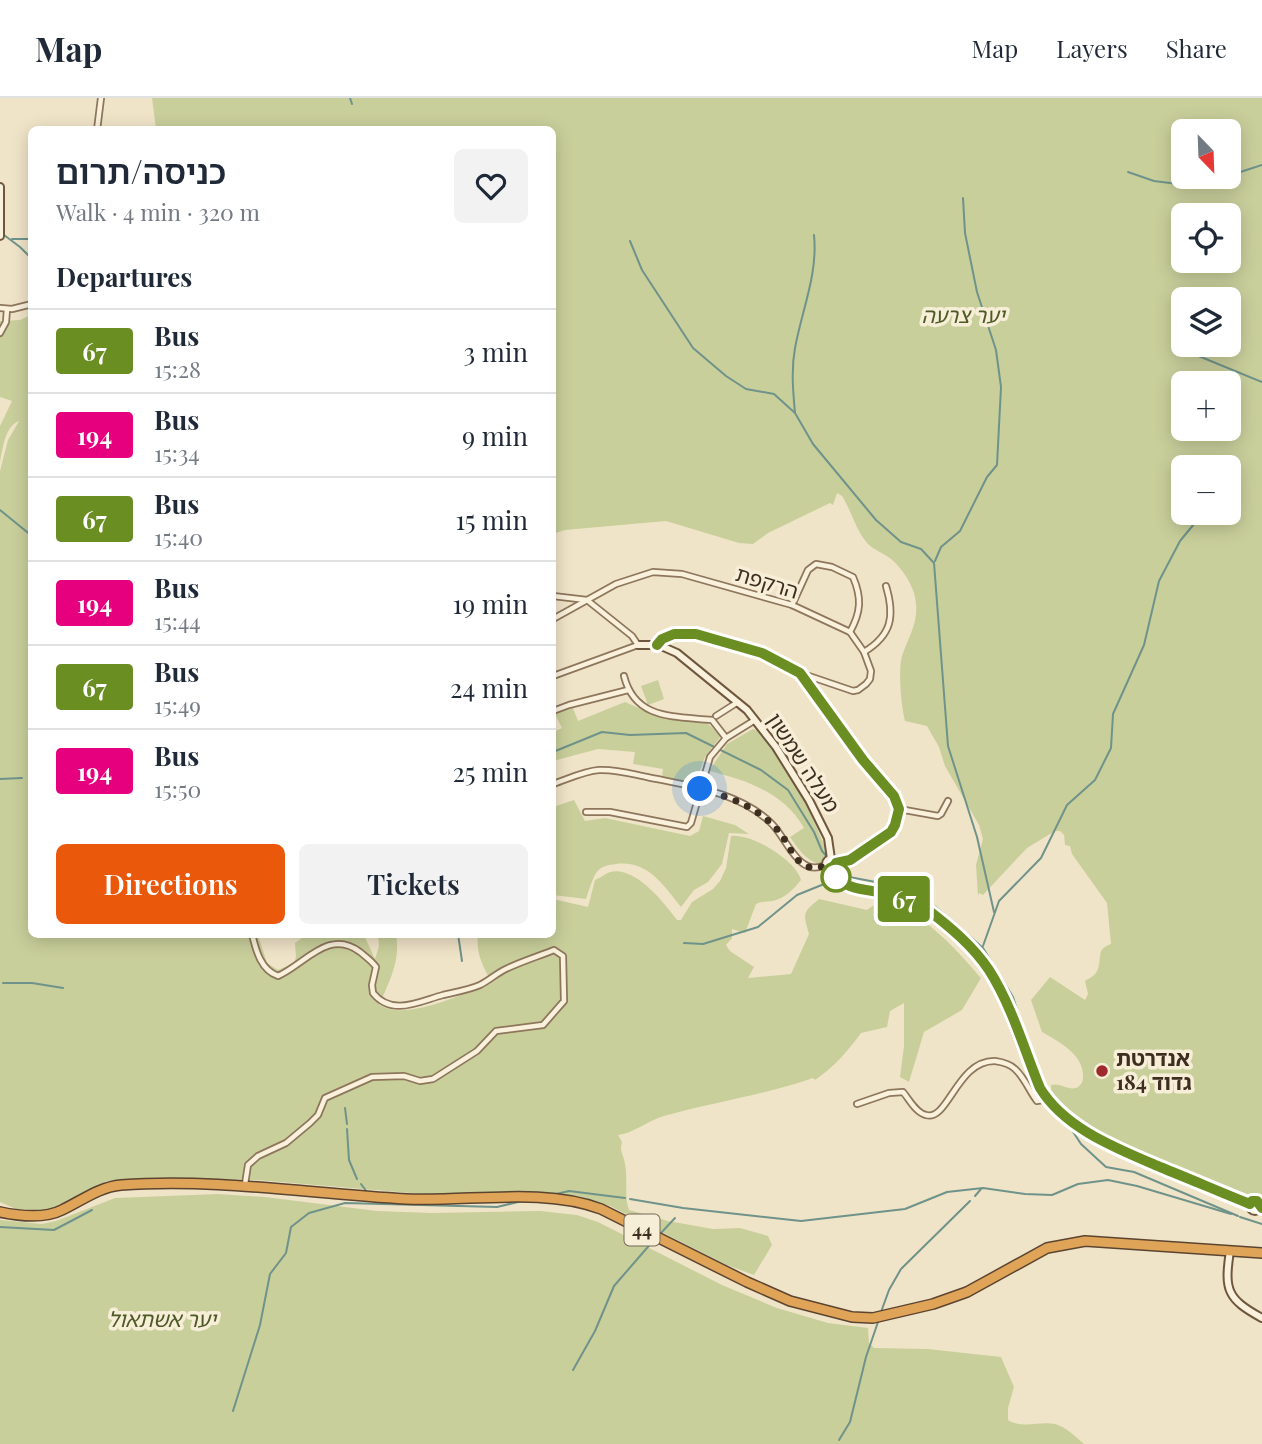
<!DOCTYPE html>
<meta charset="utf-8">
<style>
body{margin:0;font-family:"Playfair Display","Noto Sans Hebrew",serif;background:#f2f2f3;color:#1f2937;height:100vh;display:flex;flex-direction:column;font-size:26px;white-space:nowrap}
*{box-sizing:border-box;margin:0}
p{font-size:23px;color:#747a83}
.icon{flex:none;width:38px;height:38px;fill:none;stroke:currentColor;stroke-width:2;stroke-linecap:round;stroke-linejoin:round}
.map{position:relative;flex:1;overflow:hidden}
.sheet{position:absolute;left:28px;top:28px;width:528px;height:812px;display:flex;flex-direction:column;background:#fff;border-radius:10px;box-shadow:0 4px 18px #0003}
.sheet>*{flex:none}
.badge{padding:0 14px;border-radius:5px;font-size:24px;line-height:46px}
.needle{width:46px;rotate:157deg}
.controls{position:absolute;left:1171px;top:21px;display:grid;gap:14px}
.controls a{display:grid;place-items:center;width:70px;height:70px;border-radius:10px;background:#fff;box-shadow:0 4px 18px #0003;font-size:35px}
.you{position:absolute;width:35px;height:35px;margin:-18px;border:5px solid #fff;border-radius:50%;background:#1a73e8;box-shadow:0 0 0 10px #1a73e833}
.map>.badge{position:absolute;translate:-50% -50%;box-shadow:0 0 0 4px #fff}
h2{padding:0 28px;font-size:26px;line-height:63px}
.round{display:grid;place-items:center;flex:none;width:74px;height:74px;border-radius:10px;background:#f2f2f3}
.head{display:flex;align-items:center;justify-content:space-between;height:119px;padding:0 28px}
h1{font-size:33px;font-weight:600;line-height:52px}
.primary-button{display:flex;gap:14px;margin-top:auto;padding:14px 28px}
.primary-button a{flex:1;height:80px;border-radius:10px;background:#ea580c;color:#fff;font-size:28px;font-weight:600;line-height:80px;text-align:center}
.primary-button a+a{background:#f2f2f3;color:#1f2937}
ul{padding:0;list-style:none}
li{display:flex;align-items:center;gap:21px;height:84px;padding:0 28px;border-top:2px solid #e0e1e3}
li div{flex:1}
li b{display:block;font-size:26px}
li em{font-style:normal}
li .badge{min-width:77px;font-weight:700;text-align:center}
header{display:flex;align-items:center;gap:42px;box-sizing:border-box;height:98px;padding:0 35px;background:#fff;border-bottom:2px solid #e0e1e3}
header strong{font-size:33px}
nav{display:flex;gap:38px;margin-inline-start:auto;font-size:24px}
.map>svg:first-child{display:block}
</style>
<header>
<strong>Map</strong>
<nav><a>Map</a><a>Layers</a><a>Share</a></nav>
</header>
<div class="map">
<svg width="1262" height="1346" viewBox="0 0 1262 1346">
<rect width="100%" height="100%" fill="#f0e4c8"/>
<!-- green -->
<g fill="#c9cf9b" fill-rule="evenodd">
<path d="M152 0H1262V1103L1213 1091 1171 1071 1121 1051 1071 1022 1052 1004 1051 987C1060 984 1070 994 1078 989 1082 986 1083 983 1083 979 1084 956 1059 944 1042 934L1031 902 1050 879 1085 902 1088 896 1085 883C1090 880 1096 877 1098 871 1102 859 1096 851 1111 846L1107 805 1072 756 1070 748 1065 747 1064 737 1060 733H1055L1027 750 983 797 979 795 978 798 976 767 983 741 979 727 945 668 939 649 927 628 905 623C901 607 898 573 902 558 910 534 921 522 914 495 910 482 898 464 885 457 877 452 870 450 864 441 854 427 851 412 842 398L837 395 833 407 830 405 768 435 753 446 739 445 666 423 565 432 553 436V32L156 31ZM1183 33H1228V79H1183ZM1183 117H1228V163H1183ZM1183 201H1228V247H1183ZM1183 285H1228V331H1183ZM1183 369H1228V415H1183Z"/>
<path d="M31 217 32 836 258 837 267 865 278 872 294 865 296 859 295 845 306 837H364L375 861 379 848 378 837H396C401 862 389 884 379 907 384 909 390 912 395 912 421 915 469 895 491 883 482 867 476 855 478 837L553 836V801L588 809 595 782C600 780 605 776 610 774 636 768 664 805 677 822H681L692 804 713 791 720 783 726 770 731 738C751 735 796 762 801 782 794 791 785 800 773 803 766 804 762 803 756 806L745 835 732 831V840L726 847 730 853 754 869 748 880 791 876 809 836C803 815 802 815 819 801L867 812C870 810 873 807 877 806 911 799 962 857 981 880L962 912 924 934 909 984 900 979 904 948V905L890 913 887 929 861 935C848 953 834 969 815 982L813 980C764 997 713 1004 664 1018 649 1022 632 1036 618 1037L622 1044C619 1053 624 1058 625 1066 628 1081 624 1099 629 1112L668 1123 713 1131 740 1130 768 1138 772 1147 754 1177 727 1167 610 1108 581 1099 559 1096 435 1097 256 1082 141 1080 121 1084 107 1083 71 1103 46 1113 16 1111 0 1104V373L8 342 19 323C5 328 3 350 0 364V328L12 303 0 299V223L20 222Z"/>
<polygon points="658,582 664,601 648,607 641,588"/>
<polygon points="625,604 657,618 707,625 721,638 705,659 695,686 662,680 663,671 633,666 635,654 598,651 553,663 553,634 562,630 555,616 573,610 578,623"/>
<path d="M753 631 759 633 766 641 806 705 829 758 822 767C806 763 799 752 790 739L804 730C784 695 747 682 709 673L727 646Z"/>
<path d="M574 702 585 723 605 720 690 738 699 733 703 718 735 727 749 736 729 735 722 766 708 784 694 792 681 809C663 787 648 762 616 766 608 767 601 768 596 775 592 782 589 792 586 801L553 797V709Z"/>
<path d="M218 1096 265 1099 377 1113 432 1115 540 1113 577 1117 598 1124 722 1187 777 1210 828 1225 868 1230 869 1245 874 1250 928 1251 1001 1259 1014 1289 1008 1310V1322C1022 1331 1039 1323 1055 1326 1066 1329 1075 1338 1084 1346H0V1122L42 1126 56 1123 115 1100Z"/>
</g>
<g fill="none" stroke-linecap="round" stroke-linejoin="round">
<!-- stream -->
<g stroke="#6f938a" stroke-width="2">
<polyline points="350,0 352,6"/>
<polyline points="1128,74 1154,83 1186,87 1225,79"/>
<polyline points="1228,78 1262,67"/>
<polyline points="4,137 20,149 32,161"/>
<polyline points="12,141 32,141"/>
<polyline points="630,143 642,172 693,250 726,278 746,291 774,296 795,315 813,346 876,422 901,444 921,451 934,465 948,648 977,739 994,814"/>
<polyline points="1184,252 1262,284"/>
<path d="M795 315C793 293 791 272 795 250 802 212 818 176 814 137"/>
<polyline points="0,412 32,438"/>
<polyline points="935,463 941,449 960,433 987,379 997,367 1001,289 996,252 977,194 965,135 963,100"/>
<polyline points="553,654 602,634 630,637 686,635 761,672 788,692 814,734 822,753 844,778 897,788 936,809 983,850 1013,899 1039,982 1050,997"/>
<polyline points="0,681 22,680"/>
<polyline points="458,836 462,863"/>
<polyline points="684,845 703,846 758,829 797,797 834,782"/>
<polyline points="983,848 999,803 1041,760 1067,707 1095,682 1111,650 1113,616 1144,547 1159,483 1180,443 1194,426"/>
<polyline points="3,885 32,885 63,890"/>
<polyline points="345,1010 347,1026"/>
<polyline points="1064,1020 1081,1046 1106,1069 1134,1074 1238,1118"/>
<polyline points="347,1031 349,1062 357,1081"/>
<polyline points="361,1086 367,1094"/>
<polyline points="552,1097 569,1093 625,1100"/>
<polyline points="975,1098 981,1091"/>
<polyline points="630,1101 683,1110 801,1123 905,1111 947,1094 983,1090 1025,1096 1052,1097 1078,1086 1108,1082 1137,1088 1231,1116"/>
<polyline points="1240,1119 1262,1126"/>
<polyline points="0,1129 54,1132 92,1112"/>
<polyline points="660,1136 675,1120"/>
<polyline points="881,1214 889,1192 901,1171 970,1103"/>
<polyline points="573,1272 595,1233 614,1188 653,1143"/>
<polyline points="233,1313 260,1227 270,1176 286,1155 291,1129 309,1115 345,1105 497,1109 522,1103"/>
<polyline points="839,1342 850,1324 866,1259 878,1224"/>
</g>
<defs>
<g id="street">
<polyline points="97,32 101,0"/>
<polyline points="0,210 12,211 32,206"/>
<polyline points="0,235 6,224 7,211"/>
<polyline points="553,498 587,502 632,538 638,547 553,578"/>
<path d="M792 507 808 472 816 466 832 469 853 479C862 500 861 514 850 534"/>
<polyline points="553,521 616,486 653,474 682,476 792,507 850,534 864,554 871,573 870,581 866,586 858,592 853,593 800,575"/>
<polyline points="657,547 667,538 691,535 762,555 800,575 864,662 888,691 899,711 896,727 887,737 850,762 836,765"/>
<path d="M864 554C892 537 895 518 886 488"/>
<path d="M624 578C635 622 674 618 712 622L726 640"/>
<polyline points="553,613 569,607 628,592"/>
<polyline points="716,618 738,604"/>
<path d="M553 686C568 681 584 673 599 672 615 671 632 676 647 679 690 688 740 694 772 726 787 741 799 780 825 767"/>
<polyline points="899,711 938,718 941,716 948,703"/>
<polyline points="586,714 610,714 687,729 691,725 710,659 726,640 755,622"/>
<path d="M857 1006 889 995 903 994C909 1001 916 1015 926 1017 948 1024 957 962 995 963 1002 964 1010 966 1015 971 1025 980 1029 993 1037 1003L1047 1001"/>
<path d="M245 1086 248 1067 258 1058 286 1045 310 1025 318 1017 325 1000 372 979 404 978 420 983 433 981 477 953 496 933 543 927 564 903 563 858 554 852C539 858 523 863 508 870 498 874 490 882 480 887 468 892 456 894 443 897 420 903 392 919 373 895L372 887 376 869C372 863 366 859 360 854 329 830 305 866 278 878 261 872 256 853 252 836"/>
</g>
<g id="secondary">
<polyline points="0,89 0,138"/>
<polyline points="638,547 659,547 677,555 747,612 776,649 809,702 828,740 831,761"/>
<circle cx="831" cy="766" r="5"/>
<path d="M832 771C841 795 873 791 893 797 901 799 910 802 918 806 932 813 945 825 956 835 1008 880 1010 938 1042 993 1070 1042 1197 1085 1250 1106"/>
<circle cx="1255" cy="1108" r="5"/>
<path d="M1230 1153C1224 1192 1227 1201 1262 1220"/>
</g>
<path id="highway" d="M0 1114C19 1118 44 1121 62 1112 81 1103 99 1089 121 1087 217 1080 311 1096 406 1101 468 1104 543 1089 601 1111L747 1184 790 1203 852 1219 873 1220 933 1206 967 1194 1047 1150 1085 1143 1262 1155"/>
</defs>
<!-- street casing -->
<use href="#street" stroke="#8d765c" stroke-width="8"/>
<!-- secondary casing -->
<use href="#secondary" stroke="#6f573f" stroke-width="10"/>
<!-- highway casing -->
<use href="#highway" stroke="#5b4430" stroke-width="12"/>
<!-- street -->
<use href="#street" stroke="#faf1dc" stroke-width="4.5"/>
<!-- secondary -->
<use href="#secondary" stroke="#faf1dc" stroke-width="6"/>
<!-- highway -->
<use href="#highway" stroke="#e0a458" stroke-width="9"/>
</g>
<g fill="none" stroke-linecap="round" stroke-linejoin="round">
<defs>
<path id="line" d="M657 547 662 541 674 536H696L762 555 800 575 863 662 894 698 899 711 895 727 891 734 850 762 836 765 832 771C841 795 874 791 894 797 905 800 918 805 928 812 950 829 973 848 989 872 1012 908 1024 951 1040 990 1065 1031 1118 1051 1160 1069 1190 1081 1220 1094 1250 1106L1252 1103H1257L1262 1110"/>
</defs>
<!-- line casing -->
<use href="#line" stroke="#fff" stroke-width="16"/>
<!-- line -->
<use href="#line" stroke="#6b8e23" stroke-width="10"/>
<!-- walk -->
<path stroke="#3d2e20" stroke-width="7" stroke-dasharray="0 12.6" d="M700 691C731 699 760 710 781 736 788 746 794 761 804 767 812 771 818 771 825 767L832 771 836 779"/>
</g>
<!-- markers -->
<circle fill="#fff" stroke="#6b8e23" stroke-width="3.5" cx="836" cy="779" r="14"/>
<circle fill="#9e2a2b" stroke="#f7eed8" stroke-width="2.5" cx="1102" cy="973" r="7"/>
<g text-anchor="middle" stroke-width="7" stroke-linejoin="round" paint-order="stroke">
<!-- shield labels -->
<rect fill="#f7eed8" stroke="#756857" stroke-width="2" x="624.5" y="1116.5" width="35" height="31" rx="5"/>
<g font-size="19" font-weight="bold" fill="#3d2e20">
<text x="642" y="1139">44</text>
</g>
<!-- park labels -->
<g font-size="21" font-style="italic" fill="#4d5a26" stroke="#f7eed8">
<text x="963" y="225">יער צרעה</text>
<text x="162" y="1229">יער אשתאול</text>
</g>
<!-- street labels -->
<g font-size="21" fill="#3d2e20" stroke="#f7eed8">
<text transform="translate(767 485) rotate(17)" y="7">הרקפת</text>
<text transform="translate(803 665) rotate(57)" y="7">מעלה שמשון</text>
</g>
<!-- poi labels -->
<g font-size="21" font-weight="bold" fill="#3d2e20" stroke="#f7eed8" text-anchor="start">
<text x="1116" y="968">אנדרטת<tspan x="1116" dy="24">גדוד 184</tspan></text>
</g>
</g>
</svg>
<div class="controls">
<a><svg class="needle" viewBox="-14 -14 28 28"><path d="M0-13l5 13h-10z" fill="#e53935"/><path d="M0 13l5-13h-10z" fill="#747a83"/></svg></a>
<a><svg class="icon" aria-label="locate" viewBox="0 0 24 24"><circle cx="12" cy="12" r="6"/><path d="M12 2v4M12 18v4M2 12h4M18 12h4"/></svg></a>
<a><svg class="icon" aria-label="layers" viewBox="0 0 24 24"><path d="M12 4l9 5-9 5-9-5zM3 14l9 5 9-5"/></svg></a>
<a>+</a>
<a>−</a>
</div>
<div class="you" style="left:700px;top:691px"></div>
<b class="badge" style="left:904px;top:801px;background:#6b8e23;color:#fff">67</b>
<section class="sheet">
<div class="head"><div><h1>כניסה/תרום</h1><p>Walk · 4 min · 320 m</p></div><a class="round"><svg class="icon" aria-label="heart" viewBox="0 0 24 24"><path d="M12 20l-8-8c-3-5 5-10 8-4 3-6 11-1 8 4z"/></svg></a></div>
<h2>Departures</h2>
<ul>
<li><span class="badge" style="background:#6b8e23;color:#fff">67</span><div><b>Bus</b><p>15:28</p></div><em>3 min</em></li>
<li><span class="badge" style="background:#e6007e;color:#fff">194</span><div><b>Bus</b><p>15:34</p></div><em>9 min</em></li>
<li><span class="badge" style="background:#6b8e23;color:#fff">67</span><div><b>Bus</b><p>15:40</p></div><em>15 min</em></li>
<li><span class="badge" style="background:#e6007e;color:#fff">194</span><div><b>Bus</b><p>15:44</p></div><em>19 min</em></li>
<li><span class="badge" style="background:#6b8e23;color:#fff">67</span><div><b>Bus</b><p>15:49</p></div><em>24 min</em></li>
<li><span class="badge" style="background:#e6007e;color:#fff">194</span><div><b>Bus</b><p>15:50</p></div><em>25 min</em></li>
</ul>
<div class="primary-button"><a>Directions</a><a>Tickets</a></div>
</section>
</div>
